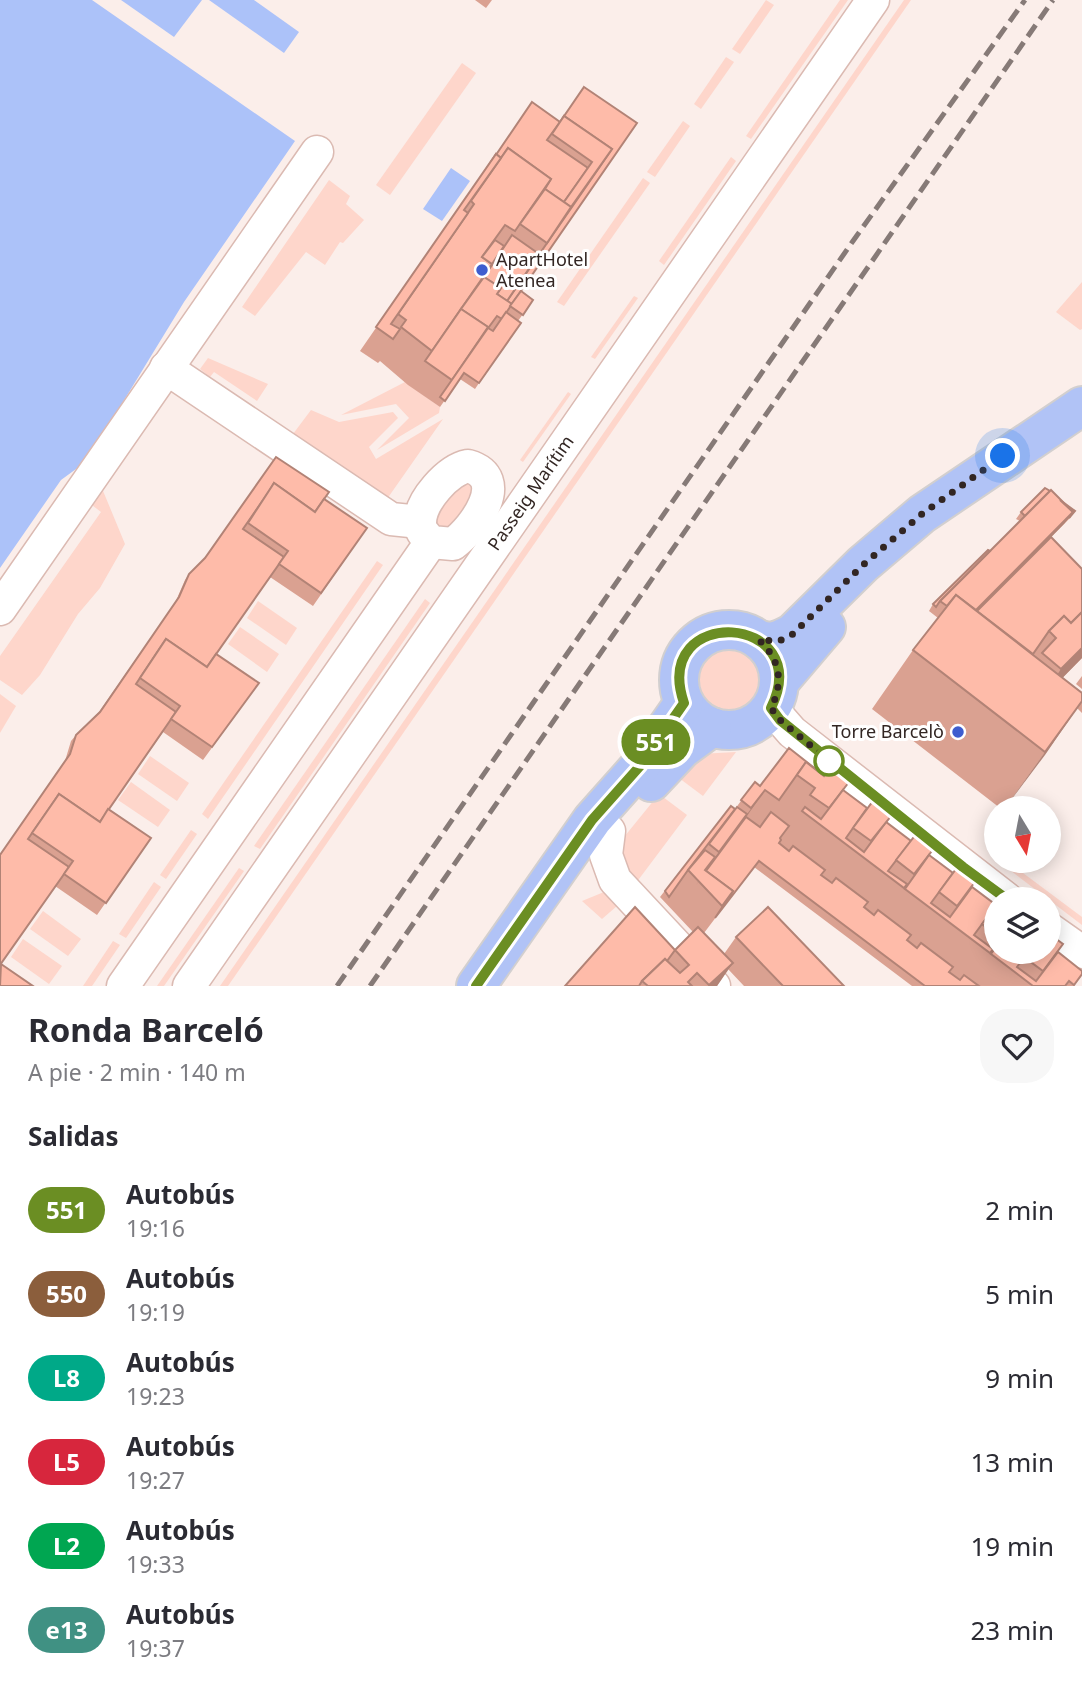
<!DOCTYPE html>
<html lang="es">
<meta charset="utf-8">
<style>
body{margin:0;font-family:"Noto Sans",sans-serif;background:#f7f7f7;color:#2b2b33;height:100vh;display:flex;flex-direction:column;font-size:26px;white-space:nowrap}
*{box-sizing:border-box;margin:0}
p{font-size:23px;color:#7c7c81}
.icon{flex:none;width:38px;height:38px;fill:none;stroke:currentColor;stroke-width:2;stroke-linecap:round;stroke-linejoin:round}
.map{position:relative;height:986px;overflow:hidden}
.side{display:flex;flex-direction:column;background:#fff;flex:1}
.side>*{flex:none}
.badge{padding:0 14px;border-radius:23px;font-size:24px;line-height:46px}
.needle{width:46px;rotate:170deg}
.fabs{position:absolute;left:984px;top:796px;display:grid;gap:14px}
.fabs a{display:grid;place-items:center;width:77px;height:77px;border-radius:50%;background:#fff;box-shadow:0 4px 18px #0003;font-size:35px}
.you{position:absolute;width:35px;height:35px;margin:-18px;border:5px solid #fff;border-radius:50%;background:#1a73e8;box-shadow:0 0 0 10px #1a73e833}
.map>.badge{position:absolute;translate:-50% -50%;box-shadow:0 0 0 4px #fff}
h2{padding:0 28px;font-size:26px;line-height:63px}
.round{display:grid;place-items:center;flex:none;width:74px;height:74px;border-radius:28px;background:#f7f7f7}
.head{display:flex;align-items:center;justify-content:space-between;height:119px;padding:0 28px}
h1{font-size:33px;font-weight:700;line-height:52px}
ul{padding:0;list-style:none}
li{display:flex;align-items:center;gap:21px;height:84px;padding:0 28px}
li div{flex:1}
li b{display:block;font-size:26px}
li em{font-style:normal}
li .badge{min-width:77px;font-weight:700;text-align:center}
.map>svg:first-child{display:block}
</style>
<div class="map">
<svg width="1082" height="986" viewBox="0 0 1082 986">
<rect width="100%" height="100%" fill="#fbeeea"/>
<!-- green -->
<g fill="#fed6cb">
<polygon points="766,0 774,5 740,54 732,49"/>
<polygon points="840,0 848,0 751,139 746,136"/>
<polygon points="904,0 911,0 228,986 220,986"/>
<polygon points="726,57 734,62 701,109 694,104"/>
<polygon points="462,63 476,73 390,195 376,185"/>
<polygon points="683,121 690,126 655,177 647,172"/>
<polygon points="731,157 736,161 664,265 659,261"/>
<polygon points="643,178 650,183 564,306 557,302"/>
<polygon points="329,180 350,196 346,204 364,220 343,243 340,242 325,265 306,252 255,316 242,307"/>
<polygon points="1082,282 1082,329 1080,330 1056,312"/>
<polygon points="634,296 638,298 595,359 591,357"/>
<polygon points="208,358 268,384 257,401 214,372 210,377 200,369"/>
<polygon points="405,382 440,407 439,413 377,450 409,418 396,404 341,415"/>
<polygon points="568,392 571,394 523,462 520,460"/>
<polygon points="311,410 339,422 393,412 398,418 369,447 376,459 443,419 387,499 293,434"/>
<polygon points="465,481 476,489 455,528 436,529 435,515 457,484"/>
<polygon points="101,486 125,544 100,588 78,614 40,675 22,695 0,680 0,656 101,512 88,502"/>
<polygon points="377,561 383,565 208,819 202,814"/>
<polygon points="425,599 430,603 260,849 254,846"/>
<polygon points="258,601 297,628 286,645 247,618"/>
<polygon points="240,627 279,654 267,672 228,644"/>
<circle cx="729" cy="682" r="34"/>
<polygon points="0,694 16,706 0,733"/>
<polygon points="736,752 703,796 675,775 699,754"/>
<polygon points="150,756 189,783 177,801 138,774"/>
<polygon points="131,782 170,810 158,827 118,800"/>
<polygon points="659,794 687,815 630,891 620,842"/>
<polygon points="191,830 197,834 166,879 160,875"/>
<polygon points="998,861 1007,861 1082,917 1082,925"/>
<polygon points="239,868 244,871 164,986 157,986"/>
<polygon points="154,882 161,887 126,938 119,934"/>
<polygon points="604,892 625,899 602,919 582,901"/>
<polygon points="43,911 81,939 68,956 30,929"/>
<polygon points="23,939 62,966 49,984 11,957"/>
<polygon points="113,941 120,945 92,986 83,986"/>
</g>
<!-- water -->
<g fill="#acc2f9">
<polygon points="0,0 92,0 295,141 184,302 87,461 61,480 0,568"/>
<polygon points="121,0 202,0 174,37"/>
<polygon points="209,0 254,0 299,32 284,53"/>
<polygon points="451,168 470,181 442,221 423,209"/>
</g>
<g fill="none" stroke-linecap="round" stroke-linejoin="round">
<defs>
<g id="minor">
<polyline points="166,368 391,519 420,522"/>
<path d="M468 466C511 478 475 528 453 544L431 542C426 536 420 531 420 523 420 501 448 470 468 466Z"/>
<polyline points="0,609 317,152"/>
<polyline points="771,708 792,732 1008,900"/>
<polyline points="609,831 606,855 615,880 714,986"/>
<polyline points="1048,928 1082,952"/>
<polyline points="123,986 431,542"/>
<path id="s1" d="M189 986 873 0"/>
</g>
<g id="major">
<circle cx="729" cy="680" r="50"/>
<path d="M759 640C773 644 780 640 793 633L863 564 922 514 1082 406"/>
<polyline points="780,681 826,627"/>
<polyline points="651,782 682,749 712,727"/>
<polyline points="476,986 592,820 640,766 684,703"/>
</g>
</defs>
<!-- minor casing -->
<use href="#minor" stroke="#dbbab2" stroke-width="35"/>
<!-- major casing -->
<use href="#major" stroke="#d2cfcf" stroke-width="42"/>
<!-- minor -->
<use href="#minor" stroke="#fff" stroke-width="32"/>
<!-- major -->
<use href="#major" stroke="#b1c3f6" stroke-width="38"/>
<!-- rail -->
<g stroke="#867a77" stroke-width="5" stroke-dasharray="14 7" stroke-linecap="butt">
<polyline points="337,986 853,241 1025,0"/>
<polyline points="370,986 1053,0"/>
</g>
</g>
<!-- wall -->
<g fill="#daa191">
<polygon points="475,0 492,0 486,8"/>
<polygon points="532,102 560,122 637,123 510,306 533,300 518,321 479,383 475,389 460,379 440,407 408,385 380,361 378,363 360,351"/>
<polygon points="276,457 315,511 367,528 313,606 270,577 216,654 259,683 203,760 163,732 109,809 151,838 97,915 55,886 1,964 0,986 0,855 65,761 71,741 76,735 99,712 175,603 185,580 189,574 205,558"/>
<polygon points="1021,512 1071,517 1051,537 1082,569 1082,658 1062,678 1082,692 1082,713 1077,708 1005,808 1000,808 872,709 913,650 938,618 929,611 933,604 990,551 1020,521 1016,519"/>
<polygon points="1082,676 1082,689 1076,684"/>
<polygon points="789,748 840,794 886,822 929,855 969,890 996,905 996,952 1051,961 1082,975 1074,986 912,986 754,867 704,933 724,954 736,937 844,986 744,986 728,969 717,986 565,986 675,950 693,932 660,897 731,806 735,809 755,782 760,786"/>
</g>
<!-- shaded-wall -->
<g fill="#b28376">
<polygon points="1075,511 1064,524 967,623 965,621"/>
<polygon points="1082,648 1082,658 1038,703 1061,669"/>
<polygon points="1082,701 1045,755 1005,808 1045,752"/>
<polygon points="765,790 742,823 696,885 719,852"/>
<polygon points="733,963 717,986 708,986 709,985"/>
</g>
<!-- building -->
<g fill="#febba9" stroke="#b28376" stroke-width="2">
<polygon points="584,87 637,123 512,304 507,301 612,149 564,116 560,122"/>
<polygon points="532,102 560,122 547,140 588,168 564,202 545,189 551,179 508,148 501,158 496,154 485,171"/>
<polygon points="564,116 612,149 571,207 564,202 592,162 552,134"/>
<polygon points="508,148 551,179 515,231 505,225 482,257 492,264 432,351 401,327 406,320 398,314 474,204 471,201"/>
<polygon points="496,154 501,158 464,210 468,213 391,324 400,329 393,339 376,327"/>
<polygon points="545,189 571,207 547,243 520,224"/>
<polygon points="512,235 539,254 507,301 497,294 501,288 484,277"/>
<polygon points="495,240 504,246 492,264 482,257"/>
<polygon points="484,277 501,288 497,294 512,304 502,319 497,316 486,331 488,327 461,309"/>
<polygon points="521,291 533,300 523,315 510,306"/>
<polygon points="461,309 488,327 452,380 425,361"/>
<polygon points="506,312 521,323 479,383 464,373 445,401 440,397 488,328 493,331"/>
<polygon points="276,457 329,492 315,512 274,483 270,490 243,529 284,557 207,667 166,639 136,684 176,712 100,822 59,794 55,800 28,839 69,867 0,965 0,855 70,754 76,735 100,712 179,597 189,574 205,558"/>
<polygon points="274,483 315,512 324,499 367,528 321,593 279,564 288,551 248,523"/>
<polygon points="1045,488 1050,491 1025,516 1021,512"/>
<polygon points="1051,490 1073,512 976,610 956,595 947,606 940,601"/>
<polygon points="1060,500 1075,511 1069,518 1073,512"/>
<polygon points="1051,537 1082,569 1082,612 1071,623 1064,616 1049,631 1033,654 977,611"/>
<polygon points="988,550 990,551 940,601 936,607 933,604"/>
<polygon points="956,595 1082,693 1082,701 1045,752 913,650"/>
<polygon points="1082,612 1082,648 1061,669 1042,653 1056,638 1049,631 1064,616 1071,623"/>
<polygon points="166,639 207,667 216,654 259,683 212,747 171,719 180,706 140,678"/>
<polygon points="789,748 822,774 806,762 779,800 765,790 751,808 741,800 755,782 760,786"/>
<polygon points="806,762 824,776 830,768 849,782 829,808 810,795 815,788 797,775"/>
<polygon points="843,790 867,808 846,838 864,852 886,822 911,841 888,871 907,884 904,888 802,811 805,807 821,819"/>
<polygon points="59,794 100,822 108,809 151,838 106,903 64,874 73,861 32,833"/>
<polygon points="873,801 892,815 871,841 853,828"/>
<polygon points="731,806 735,809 688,870 669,897 665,891"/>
<polygon points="737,807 747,814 719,852 709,844"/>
<polygon points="771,812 789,826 780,838 781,840 779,843 789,851 793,846 825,870 821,875 832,883 836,878 868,902 864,907 874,915 878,910 911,935 907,940 917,948 921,943 953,967 949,972 960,980 964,975 979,986 925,986 759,861 715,918 733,891 706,871 746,817 760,827"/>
<polygon points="917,833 935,847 914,874 896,860"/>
<polygon points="705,850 715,857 705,870 733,891 722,906 688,870"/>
<polygon points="929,855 953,873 931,903 950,917 972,887 996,905 974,935 993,949 990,953 905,889"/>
<polygon points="959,865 977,879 957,906 939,892"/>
<polygon points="996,906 996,935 982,924"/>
<polygon points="635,907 675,950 667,961 665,959 642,981 639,986 565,986"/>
<polygon points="768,907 844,986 783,986 736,937"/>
<polygon points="698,927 733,963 709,985 697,973 688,982 692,986 648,986 642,981 665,959 680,973 689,965 675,950"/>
<polygon points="1048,933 1063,944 1043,971 1024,957 1028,952 1048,952"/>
<polygon points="996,947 996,952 1028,952 1017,967 1036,981 1058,952 1082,971 1082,974 1074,985 1069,981 1065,986 1033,986 991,954"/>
<polygon points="1,964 33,986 0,986"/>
</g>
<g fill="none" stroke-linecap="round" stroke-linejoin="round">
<defs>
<path id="line" d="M476 986 592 820 640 766 684 703C650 603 817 613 771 708L780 720 963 867 1008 900"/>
</defs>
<!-- line casing -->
<use href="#line" stroke="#fff" stroke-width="16"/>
<!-- line -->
<use href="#line" stroke="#6b8e23" stroke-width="10"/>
<!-- walk -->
<path stroke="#322623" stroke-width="7" stroke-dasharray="0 12.6" d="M829 761 780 720 771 708C784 682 780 659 759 640L779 641 793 634 863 565 922 514 1003 456"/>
</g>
<!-- markers -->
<g fill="#3e5dcf" stroke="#fff" stroke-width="2.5">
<circle cx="482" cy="270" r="7"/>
<circle cx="958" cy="732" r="7"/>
</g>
<circle fill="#fff" stroke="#6b8e23" stroke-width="3.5" cx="829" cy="761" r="14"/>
<g text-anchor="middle" stroke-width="6" stroke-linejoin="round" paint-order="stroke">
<!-- poi labels -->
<g font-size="18" fill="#322623" stroke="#fff" text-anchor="start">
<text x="496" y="266">ApartHotel<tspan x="496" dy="21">Atenea</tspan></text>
<text x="944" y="738" text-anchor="end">Torre Barcelò</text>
</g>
<!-- street labels -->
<g font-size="18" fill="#322623" stroke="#fff">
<text dy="6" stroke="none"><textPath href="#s1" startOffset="600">Passeig Marítim</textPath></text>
</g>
</g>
</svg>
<div class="fabs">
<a><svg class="needle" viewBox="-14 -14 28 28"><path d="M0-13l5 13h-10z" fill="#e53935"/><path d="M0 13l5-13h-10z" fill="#7c7c81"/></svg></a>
<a><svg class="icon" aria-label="layers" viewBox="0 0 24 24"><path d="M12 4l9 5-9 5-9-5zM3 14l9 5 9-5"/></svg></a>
</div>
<div class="you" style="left:1003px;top:456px"></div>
<b class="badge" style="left:656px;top:742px;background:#6b8e23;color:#fff">551</b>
</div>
<section class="side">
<div class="head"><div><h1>Ronda Barceló</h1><p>A pie · 2 min · 140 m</p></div><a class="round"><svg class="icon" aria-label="heart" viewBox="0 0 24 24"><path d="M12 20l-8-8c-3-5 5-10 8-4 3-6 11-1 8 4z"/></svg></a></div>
<h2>Salidas</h2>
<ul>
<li><span class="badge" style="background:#6b8e23;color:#fff">551</span><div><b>Autobús</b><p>19:16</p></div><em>2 min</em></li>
<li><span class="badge" style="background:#8b5e3c;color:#fff">550</span><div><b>Autobús</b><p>19:19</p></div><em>5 min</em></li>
<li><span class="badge" style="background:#00a988;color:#fff">L8</span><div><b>Autobús</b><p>19:23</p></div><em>9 min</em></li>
<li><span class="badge" style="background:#d7263d;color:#fff">L5</span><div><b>Autobús</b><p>19:27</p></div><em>13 min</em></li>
<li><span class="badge" style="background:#00a651;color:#fff">L2</span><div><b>Autobús</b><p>19:33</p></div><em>19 min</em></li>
<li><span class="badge" style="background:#409183;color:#fff">e13</span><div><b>Autobús</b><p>19:37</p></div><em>23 min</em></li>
</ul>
</section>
